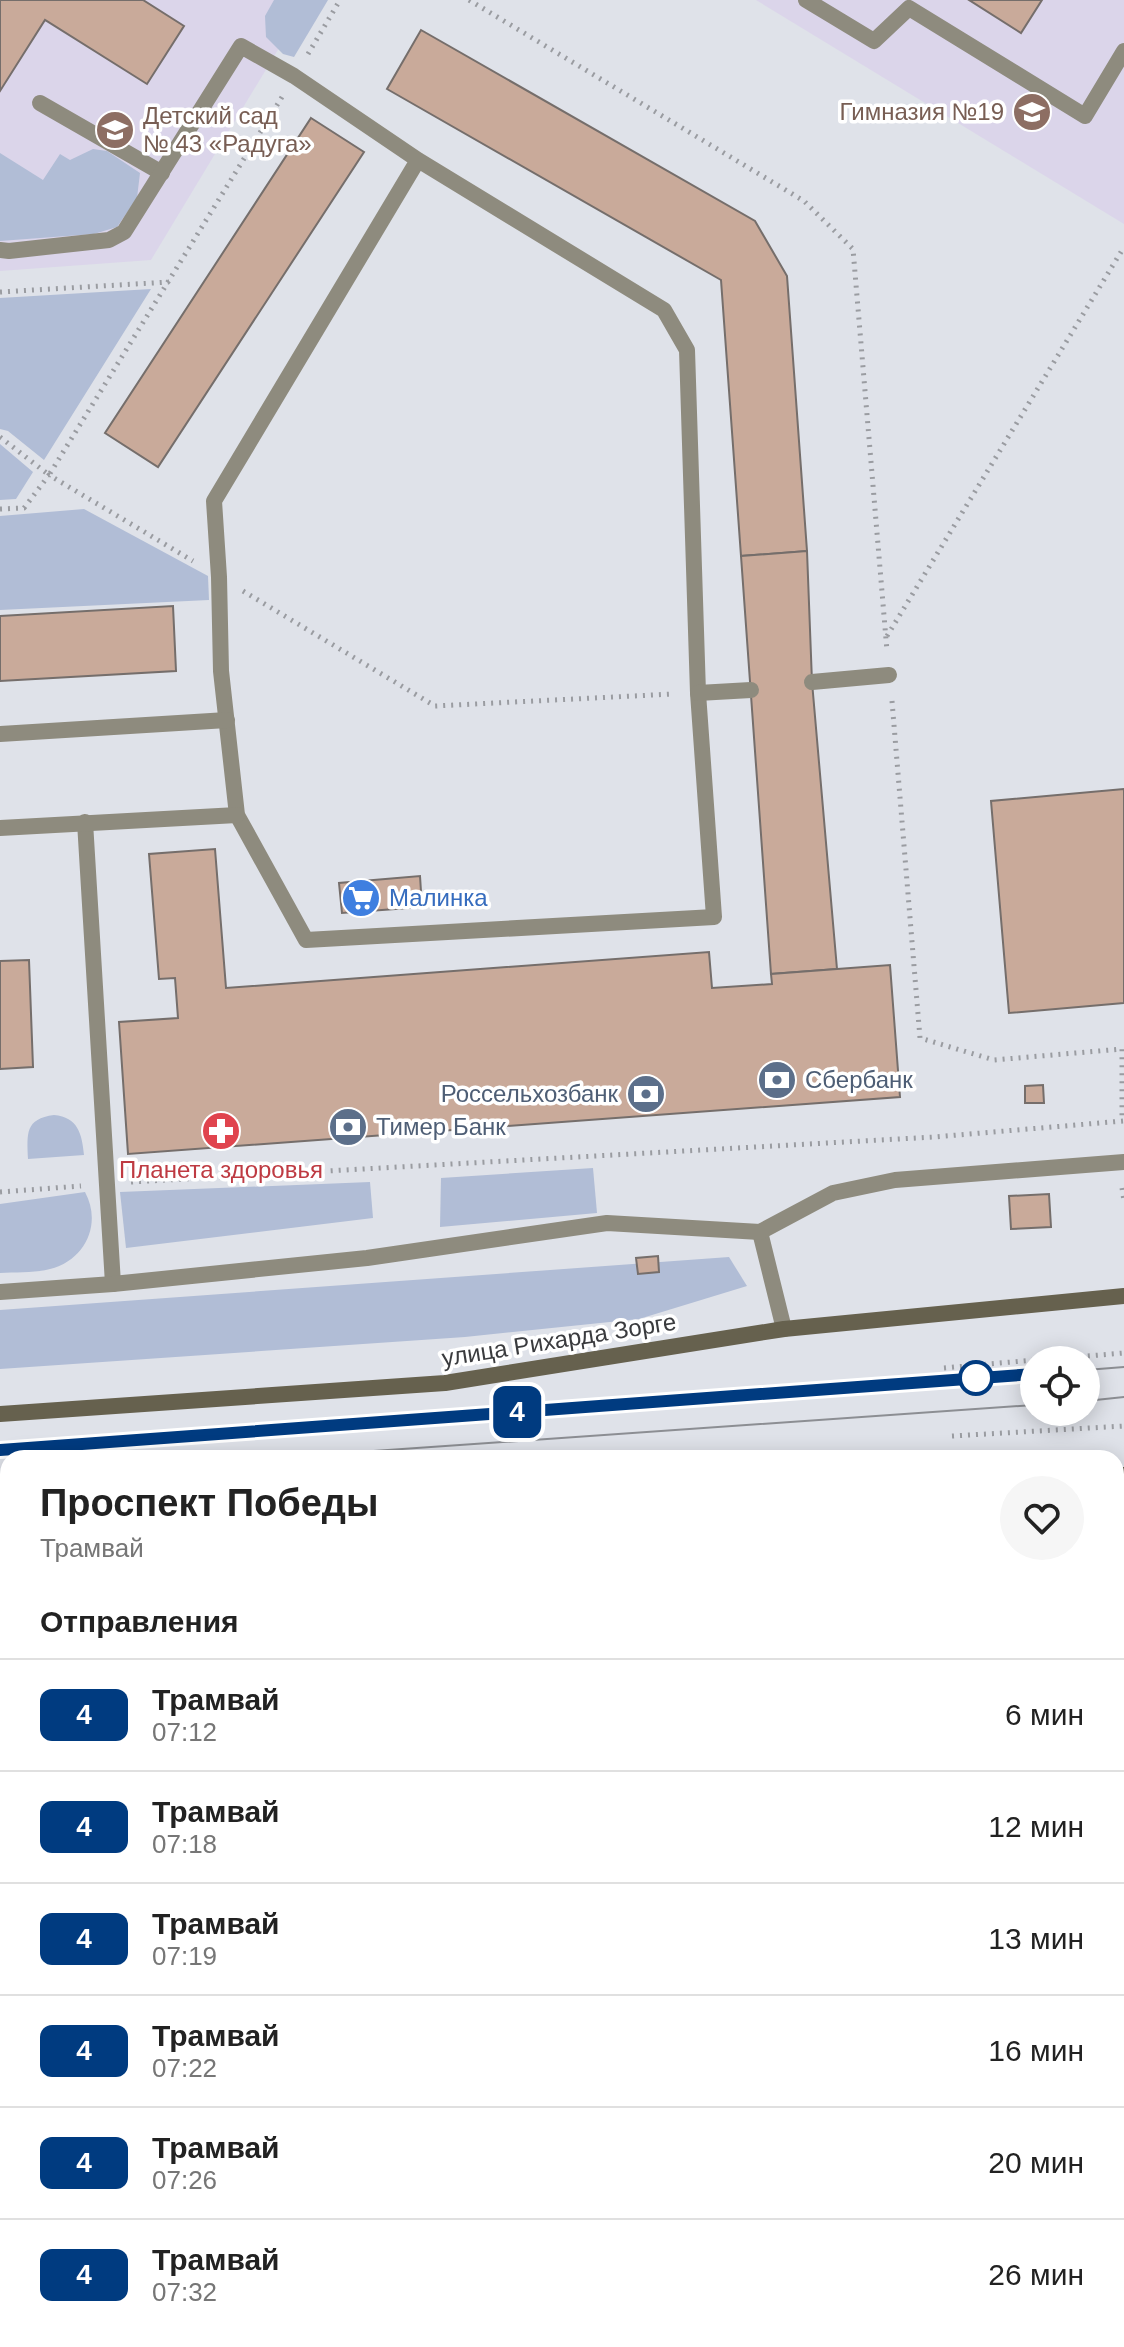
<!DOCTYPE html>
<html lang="ru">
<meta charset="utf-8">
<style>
body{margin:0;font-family:Arial,sans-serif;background:#f6f6f6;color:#222;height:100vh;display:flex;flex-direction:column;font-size:30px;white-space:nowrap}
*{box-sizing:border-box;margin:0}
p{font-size:26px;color:#767676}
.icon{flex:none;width:44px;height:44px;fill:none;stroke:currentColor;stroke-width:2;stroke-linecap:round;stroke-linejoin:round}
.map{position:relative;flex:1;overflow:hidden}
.drawer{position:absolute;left:0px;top:1450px;width:1124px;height:898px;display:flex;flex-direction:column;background:#fff;border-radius:24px 24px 0 0;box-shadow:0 4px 20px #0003}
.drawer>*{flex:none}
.badge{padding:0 16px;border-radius:12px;font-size:28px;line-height:52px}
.fabs{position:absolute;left:1020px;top:1346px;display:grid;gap:16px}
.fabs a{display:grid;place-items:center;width:80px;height:80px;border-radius:50%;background:#fff;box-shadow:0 4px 20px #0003;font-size:40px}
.map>.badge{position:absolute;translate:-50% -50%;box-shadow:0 0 0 4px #fff}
h2{padding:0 40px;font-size:30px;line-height:72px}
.round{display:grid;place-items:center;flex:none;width:84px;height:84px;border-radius:42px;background:#f6f6f6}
.headline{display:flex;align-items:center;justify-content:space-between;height:136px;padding:0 40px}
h1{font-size:38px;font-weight:700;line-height:60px}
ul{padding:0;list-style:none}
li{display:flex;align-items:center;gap:24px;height:112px;padding:0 40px;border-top:2px solid #e0e0e0}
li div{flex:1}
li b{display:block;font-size:30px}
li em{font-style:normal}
li .badge{min-width:88px;font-weight:700;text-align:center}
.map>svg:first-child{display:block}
</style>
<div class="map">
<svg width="1124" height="2347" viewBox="0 0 1124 2347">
<rect width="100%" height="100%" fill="#dfe2e9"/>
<!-- education -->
<g fill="#dbd5ea">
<polygon points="0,0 308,0 151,260 0,271"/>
<polygon points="756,0 1124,0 1124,224"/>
<polygon points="0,2233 8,2238 8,2340 48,2340 44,2347 0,2347"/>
<polygon points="306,2340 744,2340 740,2347 302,2347"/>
</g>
<!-- green -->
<g fill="#b1bdd6">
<polygon points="274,0 328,0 294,57 283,54 266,37 265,16"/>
<polygon points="93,149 107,151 140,173 137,198 117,227 94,234 0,241 0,153 43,180 60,154 70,160"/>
<polygon points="151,289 44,460 8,431 0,429 0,298"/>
<polygon points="0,444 33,472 16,499 0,500"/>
<polygon points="84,509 208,576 209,600 0,610 0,516"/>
<path d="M54 1115C78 1117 82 1134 84 1155L28 1159C27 1133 25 1119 54 1115Z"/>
<polygon points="593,1168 597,1213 440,1227 441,1178"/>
<polygon points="370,1182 373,1218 126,1248 120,1192"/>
<path d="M85 1192C102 1223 86 1260 50 1269 35 1273 16 1272 0 1273V1204Z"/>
<polygon points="729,1257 747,1286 639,1319 465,1337 0,1369 0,1310"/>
</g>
<!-- building -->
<g fill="#c9aa9a" stroke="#756e6b" stroke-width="2">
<polygon points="0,0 143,0 184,26 147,84 45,20 0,91"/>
<polygon points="969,0 1042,0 1021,33"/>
<polygon points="421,30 755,221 787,276 807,551 741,556 721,280 387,89"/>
<polygon points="311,118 364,152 158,467 105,433"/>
<polygon points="807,551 812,682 837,969 771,974 741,556"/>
<polygon points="173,606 176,671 0,681 0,616"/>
<polygon points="1124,789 1124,1003 1009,1013 991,801"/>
<polygon points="215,849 226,988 709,952 712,988 772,984 771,974 890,965 900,1097 128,1154 119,1022 178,1018 175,978 159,979 149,854"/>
<polygon points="420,876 422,907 342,913 339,883"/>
<polygon points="29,960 33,1067 0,1069 0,961"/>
<polygon points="1043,1085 1044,1103 1025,1103 1025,1086"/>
<polygon points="1049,1194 1051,1227 1011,1229 1009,1196"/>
<polygon points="658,1256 659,1272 638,1274 636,1258"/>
<polygon points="1116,1567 1124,1567 1124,1596 1116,1597"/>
<polygon points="1124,1641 1124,1909 1116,1910 1116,1642"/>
<polygon points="8,1724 8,1995 0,1996 0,1725"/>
<polygon points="230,2340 294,2340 289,2347 226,2347"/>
<polygon points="374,2340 475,2340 486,2347 369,2347"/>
<polygon points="499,2340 560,2340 555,2347 494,2347"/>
<polygon points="929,2340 970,2340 962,2347 921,2347"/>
</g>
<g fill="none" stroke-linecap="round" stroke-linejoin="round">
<!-- path -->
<g stroke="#9a9ca1" stroke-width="5" stroke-dasharray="2 6" stroke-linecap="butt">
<polyline points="469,0 804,201 853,249 887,651"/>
<polyline points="308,54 340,0"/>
<polyline points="0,292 169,282"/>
<polyline points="0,437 49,475 282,97"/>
<polyline points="0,509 24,508 49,475 193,561"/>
<polyline points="243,591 435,706 673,694"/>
<polyline points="887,636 1124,247"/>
<polyline points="892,701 920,1038 994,1060 1122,1049 1122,1121"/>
<polyline points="131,1182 934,1137 1123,1121"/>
<polyline points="1122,1188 1124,1201"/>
<polyline points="0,1192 81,1186"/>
<polyline points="1040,1360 1124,1353"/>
<polyline points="944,1368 1034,1360"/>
<polyline points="952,1436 1124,1426"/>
<polyline points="1116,1537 1124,1537"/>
<polyline points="0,1687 8,1687"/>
<polyline points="69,2347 72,2340"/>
</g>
<!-- lane -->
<g stroke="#8e8b7e" stroke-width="16">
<polyline points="806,0 874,41 909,8 1085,116 1124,51"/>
<polyline points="40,103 162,173"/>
<polyline points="0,250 9,251 109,240 124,232 241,46 294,76 418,160 664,310 687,350 698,693 714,917 306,940 237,815 221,671 219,577 214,501 418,160"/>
<polyline points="812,682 889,675"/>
<polyline points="698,693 751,690"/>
<polyline points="0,734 227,720"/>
<polyline points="85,822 113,1284"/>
<polyline points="0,828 237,815"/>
<polyline points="760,1232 784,1329"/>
<polyline points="0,1292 113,1284 367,1258 607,1223 760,1232 833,1193 895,1180 1124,1162"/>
<polyline points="0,1614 8,1613"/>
<polyline points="1116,1617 1124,1616"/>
<polyline points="1116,1972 1124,1971"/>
<polyline points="0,2029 8,2028"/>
<polyline points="1116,2167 1124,2161"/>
<polyline points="1116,2295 1124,2301"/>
<polyline points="892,2347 900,2340"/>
<polyline points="1015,2347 1022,2340"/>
</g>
<!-- secondary -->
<g stroke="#66614e" stroke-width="16">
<polyline points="0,1414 445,1383 784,1329 1124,1296"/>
<polyline points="1116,1476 1124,1475"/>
<polyline points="0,1510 8,1510"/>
</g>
<!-- tram -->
<g stroke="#8c8e93" stroke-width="2">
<polyline points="1086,1370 1124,1367"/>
<polyline points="1086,1401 1124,1397"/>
<polyline points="0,1450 1034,1374"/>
<polyline points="273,1458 1034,1405"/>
<polyline points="0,1477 8,1476"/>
</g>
</g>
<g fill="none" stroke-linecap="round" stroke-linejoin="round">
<defs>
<polyline id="line" points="0,1450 1034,1374"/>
</defs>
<!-- line casing -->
<use href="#line" stroke="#fff" stroke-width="18"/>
<!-- line -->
<use href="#line" stroke="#003b80" stroke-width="12"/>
</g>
<!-- icons -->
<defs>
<symbol id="school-disc" viewBox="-11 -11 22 22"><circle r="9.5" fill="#8d6e63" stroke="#fff"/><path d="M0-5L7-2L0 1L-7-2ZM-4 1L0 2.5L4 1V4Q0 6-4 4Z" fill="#fff"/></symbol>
<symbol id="supermarket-disc" viewBox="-11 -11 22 22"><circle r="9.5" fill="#3f7fe0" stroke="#fff"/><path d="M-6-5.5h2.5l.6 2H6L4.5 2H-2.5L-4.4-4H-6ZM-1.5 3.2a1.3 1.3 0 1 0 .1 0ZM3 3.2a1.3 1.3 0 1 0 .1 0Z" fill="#fff"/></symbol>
<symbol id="bank-disc" viewBox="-11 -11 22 22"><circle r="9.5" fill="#5c6f8a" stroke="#fff"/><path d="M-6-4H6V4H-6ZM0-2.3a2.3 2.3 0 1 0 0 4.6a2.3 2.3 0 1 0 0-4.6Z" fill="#fff"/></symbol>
<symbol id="pharmacy-disc" viewBox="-11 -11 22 22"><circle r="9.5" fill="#e0444e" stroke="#fff"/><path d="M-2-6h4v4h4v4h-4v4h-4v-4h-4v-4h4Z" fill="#fff"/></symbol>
</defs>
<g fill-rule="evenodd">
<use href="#school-disc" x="1010" y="90" width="44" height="44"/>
<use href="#school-disc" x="93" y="108" width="44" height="44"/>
<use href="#supermarket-disc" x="339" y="876" width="44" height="44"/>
<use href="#bank-disc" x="755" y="1058" width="44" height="44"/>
<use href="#bank-disc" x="624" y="1072" width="44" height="44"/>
<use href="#bank-disc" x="326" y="1105" width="44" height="44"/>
<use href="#pharmacy-disc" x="199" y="1109" width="44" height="44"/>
</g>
<!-- markers -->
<circle fill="#fff" stroke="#003b80" stroke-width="4" cx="976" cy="1378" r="16"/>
<g text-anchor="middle" stroke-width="7" stroke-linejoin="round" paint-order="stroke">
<!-- education labels -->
<g font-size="24" fill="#785e54" stroke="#fff" text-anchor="end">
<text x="1004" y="120">Гимназия №19</text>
<text x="143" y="124" text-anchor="start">Детский сад<tspan x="143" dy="28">№ 43 «Радуга»</tspan></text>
</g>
<!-- shop labels -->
<g font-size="24" fill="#366cbe" stroke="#fff" text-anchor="start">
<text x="389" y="906">Малинка</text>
</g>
<!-- service labels -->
<g font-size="24" fill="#4e5e75" stroke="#fff" text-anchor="start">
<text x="805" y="1088">Сбербанк</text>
<text x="618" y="1102" text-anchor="end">Россельхозбанк</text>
<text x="376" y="1135">Тимер Банк</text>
</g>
<!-- health labels -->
<g font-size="24" fill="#be3a42" stroke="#fff">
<text x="221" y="1178">Планета здоровья</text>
</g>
<!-- street labels -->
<g font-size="24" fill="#3a3b3e" stroke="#fff">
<text transform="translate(559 1340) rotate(-9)" y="8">улица Рихарда Зорге</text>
</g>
</g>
</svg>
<div class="fabs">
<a><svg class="icon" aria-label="locate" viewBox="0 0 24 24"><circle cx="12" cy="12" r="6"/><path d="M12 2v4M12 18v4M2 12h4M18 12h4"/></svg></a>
</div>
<b class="badge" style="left:517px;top:1412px;background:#003b80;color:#fff">4</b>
<section class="drawer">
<div class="headline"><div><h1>Проспект Победы</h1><p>Трамвай</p></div><a class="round"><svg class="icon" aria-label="heart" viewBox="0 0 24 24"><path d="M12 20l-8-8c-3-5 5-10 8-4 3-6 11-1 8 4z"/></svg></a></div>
<h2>Отправления</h2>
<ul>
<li><span class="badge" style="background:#003b80;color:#fff">4</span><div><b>Трамвай</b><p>07:12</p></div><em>6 мин</em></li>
<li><span class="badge" style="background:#003b80;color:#fff">4</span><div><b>Трамвай</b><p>07:18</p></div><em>12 мин</em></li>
<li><span class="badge" style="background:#003b80;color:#fff">4</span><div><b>Трамвай</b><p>07:19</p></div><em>13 мин</em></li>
<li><span class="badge" style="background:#003b80;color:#fff">4</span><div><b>Трамвай</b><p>07:22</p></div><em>16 мин</em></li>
<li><span class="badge" style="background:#003b80;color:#fff">4</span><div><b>Трамвай</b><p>07:26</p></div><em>20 мин</em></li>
<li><span class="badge" style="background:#003b80;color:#fff">4</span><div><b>Трамвай</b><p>07:32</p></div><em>26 мин</em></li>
</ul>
</section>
</div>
